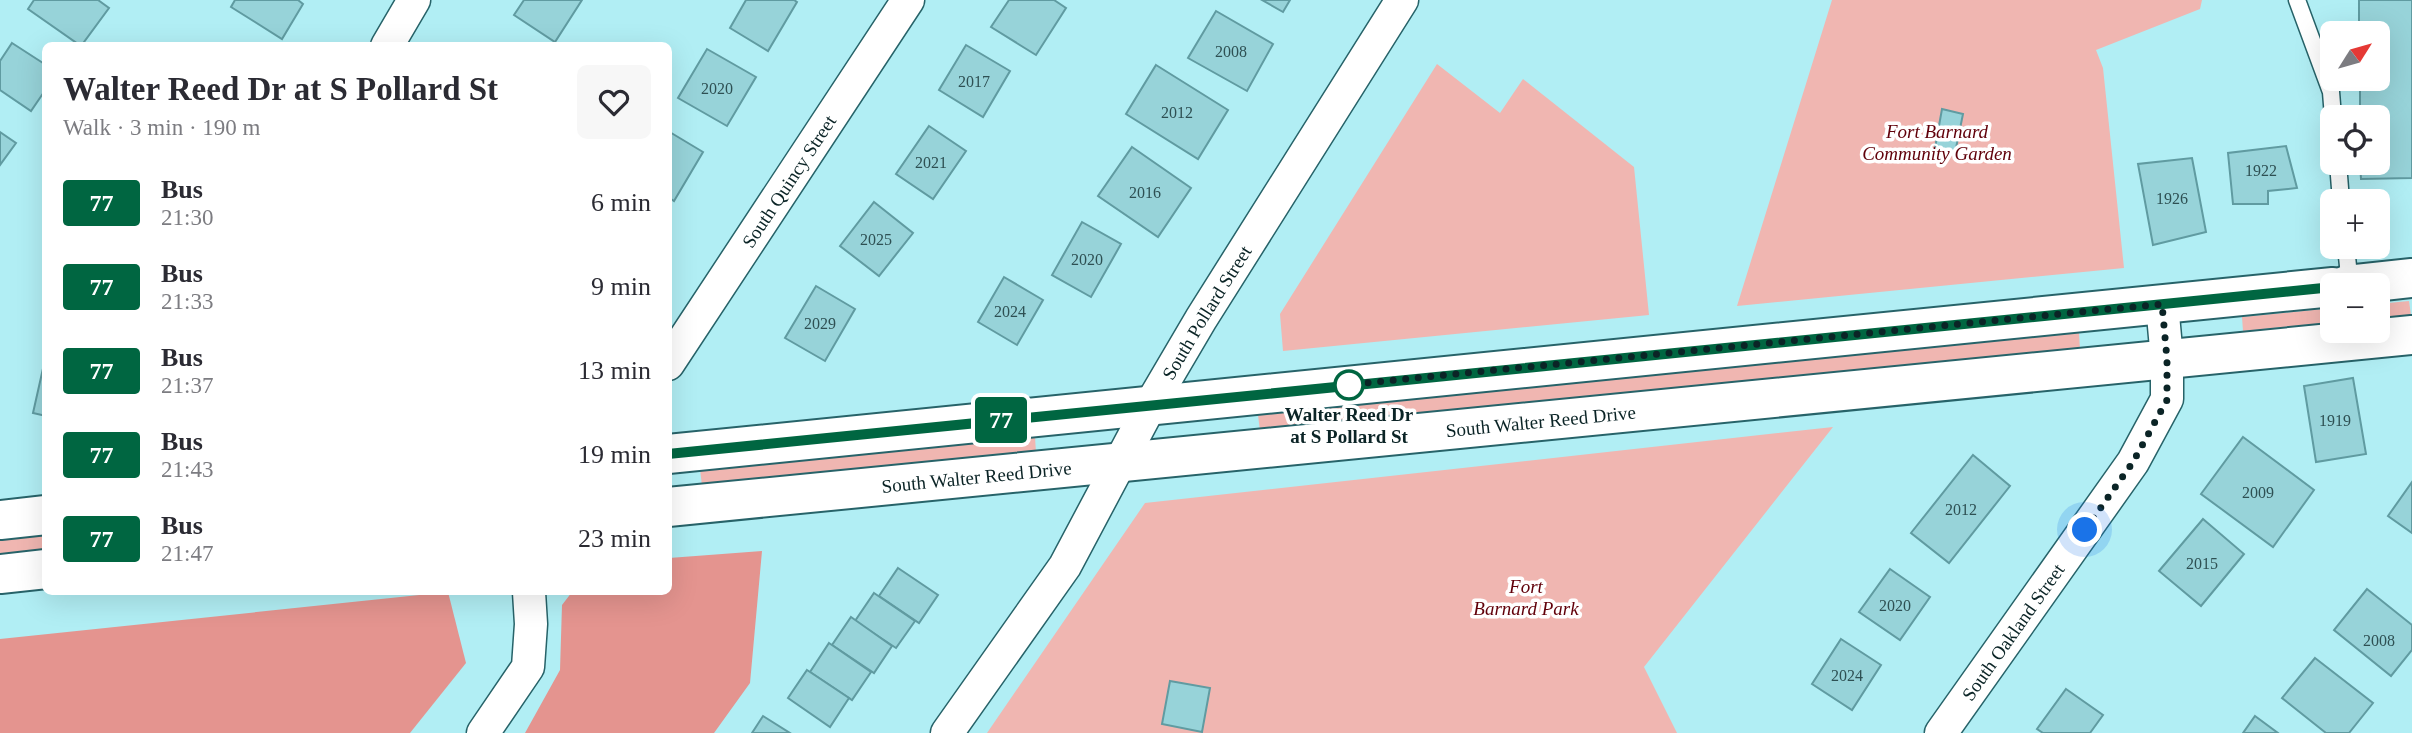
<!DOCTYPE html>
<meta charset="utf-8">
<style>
body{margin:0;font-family:Georgia,serif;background:#f7f7f7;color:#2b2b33;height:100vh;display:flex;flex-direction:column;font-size:26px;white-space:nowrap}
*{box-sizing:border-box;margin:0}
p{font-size:23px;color:#7c7c81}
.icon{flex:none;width:38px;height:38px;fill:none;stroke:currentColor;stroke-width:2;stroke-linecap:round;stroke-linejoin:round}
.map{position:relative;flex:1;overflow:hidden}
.panel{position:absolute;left:42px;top:42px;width:630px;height:553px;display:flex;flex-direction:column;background:#fff;border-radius:10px;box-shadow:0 7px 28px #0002}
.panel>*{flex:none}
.badge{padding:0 14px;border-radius:5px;font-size:24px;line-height:46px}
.needle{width:46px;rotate:53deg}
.fabs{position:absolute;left:2320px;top:21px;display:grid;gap:14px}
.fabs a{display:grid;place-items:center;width:70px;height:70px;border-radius:10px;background:#fff;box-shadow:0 7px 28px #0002;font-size:35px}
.you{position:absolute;width:35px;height:35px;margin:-18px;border:5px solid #fff;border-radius:50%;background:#1a73e8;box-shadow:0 0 0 10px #1a73e833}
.map>.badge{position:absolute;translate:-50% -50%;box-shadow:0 0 0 4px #fff}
.round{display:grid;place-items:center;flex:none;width:74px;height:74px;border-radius:10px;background:#f7f7f7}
.overview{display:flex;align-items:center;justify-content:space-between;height:119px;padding:0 21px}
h1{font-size:33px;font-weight:700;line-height:52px}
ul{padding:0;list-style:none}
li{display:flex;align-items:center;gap:21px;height:84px;padding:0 21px}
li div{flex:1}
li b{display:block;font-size:26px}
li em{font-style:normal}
li .badge{min-width:77px;font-weight:700;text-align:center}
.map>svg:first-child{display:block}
</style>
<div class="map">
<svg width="2412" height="733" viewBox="0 0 2412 733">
<rect width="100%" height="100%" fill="#b1eef4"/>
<!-- green -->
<g fill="#f0b6b1">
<polygon points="1832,0 2202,0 2200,9 2096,50 2103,68 2124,268 1737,306"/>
<polygon points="1437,64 1500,113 1523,79 1634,167 1649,315 1283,351 1280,314"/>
<polygon points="2409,301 2411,315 2378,318 2378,304"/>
<polygon points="2333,308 2333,322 2243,331 2242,317"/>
<polygon points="2079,333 2080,350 1260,431 1258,415"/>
<polygon points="1833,427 1644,667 1677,733 987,733 1145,503"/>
<polygon points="1035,436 1036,454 702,486 700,469"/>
<polygon points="45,536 45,551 0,556 0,540"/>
</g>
<!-- forest -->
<g fill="#e4948f">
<polygon points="762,551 750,683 714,733 525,733 560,670 562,605 572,592 668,592 669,558"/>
<polygon points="448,592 466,663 410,733 0,733 0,639"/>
</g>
<!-- building -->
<g fill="#97d3d9" stroke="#609ba1" stroke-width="2">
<polygon points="34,0 98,0 109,8 81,46 28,9"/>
<polygon points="235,0 298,0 303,4 282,39 231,7"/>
<polygon points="524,0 582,0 555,42 514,15"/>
<polygon points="746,0 794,0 797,2 768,51 730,28"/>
<polygon points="1009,0 1054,0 1066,8 1036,55 991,27"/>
<polygon points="1262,0 1290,0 1283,12"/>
<polygon points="2359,0 2412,0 2412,178 2361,179 2360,163 2378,163 2378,117 2360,117 2360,79 2378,79 2378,33 2359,33"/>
<polygon points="1216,11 1273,44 1247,91 1188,58"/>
<polygon points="12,43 46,65 46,89 31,111 0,90 0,61"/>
<polygon points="966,45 1010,71 983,117 939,90"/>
<polygon points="707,49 756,77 727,126 678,98"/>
<polygon points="1156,65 1228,110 1198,159 1126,114"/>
<polygon points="1942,109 1963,114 1955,153 1935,148"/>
<polygon points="929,126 966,151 933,199 896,174"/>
<polygon points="668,131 703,152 674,201 668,197"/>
<polygon points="0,132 16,143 0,165"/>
<polygon points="2286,146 2297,188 2268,191 2268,204 2233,204 2228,153"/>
<polygon points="1132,147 1191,188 1158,237 1098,196"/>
<polygon points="2192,158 2206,232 2153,245 2138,164"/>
<polygon points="874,202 913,233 879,276 840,246"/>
<polygon points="1082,222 1121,244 1091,297 1052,275"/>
<polygon points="1004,277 1043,300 1017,345 978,322"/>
<polygon points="816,286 855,309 825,361 785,338"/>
<polygon points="44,364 46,364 46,416 33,413"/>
<polygon points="2353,378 2366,454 2316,462 2304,386"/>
<polygon points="2243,437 2314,490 2273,547 2201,494"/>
<polygon points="1973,455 2010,486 1949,563 1911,533"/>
<polygon points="2412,482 2412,533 2388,516"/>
<polygon points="2203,519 2244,554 2201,606 2159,571"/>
<polygon points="898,568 938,595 919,623 879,596"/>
<polygon points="1890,569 1930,597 1900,640 1859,612"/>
<polygon points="2367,589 2412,625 2412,650 2391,676 2334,630"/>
<polygon points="874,593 915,621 896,648 855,621"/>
<polygon points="851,617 892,646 874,673 832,645"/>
<polygon points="1841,639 1881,665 1852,710 1812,684"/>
<polygon points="829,643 871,672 852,700 810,672"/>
<polygon points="2315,658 2373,703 2349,733 2326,733 2282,698"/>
<polygon points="807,670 849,698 830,727 788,698"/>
<polygon points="1170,681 1210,688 1202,732 1162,724"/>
<polygon points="2066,689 2103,715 2090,733 2043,733 2037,729"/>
<polygon points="763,716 790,733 752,733"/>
<polygon points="2255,716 2278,733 2243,733"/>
</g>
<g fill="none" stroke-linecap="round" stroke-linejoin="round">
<defs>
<g id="service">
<polyline points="2297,0 2331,92 2333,117"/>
<polyline points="2338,163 2341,201"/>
<polyline points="2346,247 2350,285"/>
</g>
<g id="minor">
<polyline points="387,46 414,0"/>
<path id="s1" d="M668 364 908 0"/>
<polyline points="483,733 528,667 531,624 529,592"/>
<path id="s2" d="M947 733 1065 566 1151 404 1201 319 1402 0"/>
<path id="s3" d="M1941 733 2133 462 2167 399V359L2162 304"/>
</g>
<g id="secondary">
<polyline points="2347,285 2412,278"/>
<polyline points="668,454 2333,287"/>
<path id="s4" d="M668 507 2412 335"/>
<polyline points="0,520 46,515"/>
<polyline points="0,574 46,569"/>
</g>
</defs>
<!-- service casing -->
<use href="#service" stroke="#276369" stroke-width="19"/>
<!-- minor casing -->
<use href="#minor" stroke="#276369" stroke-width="35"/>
<!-- secondary casing -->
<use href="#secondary" stroke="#276369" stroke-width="42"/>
<!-- service -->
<use href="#service" stroke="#fff" stroke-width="16"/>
<!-- minor -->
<use href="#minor" stroke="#fff" stroke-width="32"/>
<!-- secondary -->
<use href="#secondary" stroke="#fff" stroke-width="38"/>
</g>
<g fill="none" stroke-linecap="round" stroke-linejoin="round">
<defs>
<polyline id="line" points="668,454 2333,287"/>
</defs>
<!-- line casing -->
<use href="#line" stroke="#fff" stroke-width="16"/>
<!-- line -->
<use href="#line" stroke="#006641" stroke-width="10"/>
<!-- walk -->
<polyline stroke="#0b2426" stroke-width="7" stroke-dasharray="0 12.6" points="1349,385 1346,385 2162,304 2167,359 2167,400 2133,462 2085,530"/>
</g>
<!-- markers -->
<circle fill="#fff" stroke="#006641" stroke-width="3.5" cx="1349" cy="385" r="14"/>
<g text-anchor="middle" stroke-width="7" stroke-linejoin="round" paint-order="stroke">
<!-- number labels -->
<g font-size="16" fill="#2e5053">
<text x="1231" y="57">2008</text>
<text x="974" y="87">2017</text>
<text x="717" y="94">2020</text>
<text x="1177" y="118">2012</text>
<text x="931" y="168">2021</text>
<text x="2261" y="176">1922</text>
<text x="1145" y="198">2016</text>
<text x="2172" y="204">1926</text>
<text x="876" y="245">2025</text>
<text x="1087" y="265">2020</text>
<text x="1010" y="317">2024</text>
<text x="820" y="329">2029</text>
<text x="2335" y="426">1919</text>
<text x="2258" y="498">2009</text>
<text x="1961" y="515">2012</text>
<text x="2202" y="569">2015</text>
<text x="1895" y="611">2020</text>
<text x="2379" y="646">2008</text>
<text x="1847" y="681">2024</text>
</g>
<!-- park labels -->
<g font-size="19" font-style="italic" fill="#61000a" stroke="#fff">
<text x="1937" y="138">Fort Barnard<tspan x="1937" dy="22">Community Garden</tspan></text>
<text x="1526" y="593">Fort<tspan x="1526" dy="22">Barnard Park</tspan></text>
</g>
<!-- street labels -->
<g font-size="19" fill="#0b2426" stroke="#fff">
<text dy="7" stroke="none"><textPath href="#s1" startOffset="219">South Quincy Street</textPath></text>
<text dy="7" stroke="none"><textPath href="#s2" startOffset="495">South Pollard Street</textPath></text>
<text dy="7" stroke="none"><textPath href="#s4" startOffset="877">South Walter Reed Drive</textPath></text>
<text dy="7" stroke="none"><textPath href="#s4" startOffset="310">South Walter Reed Drive</textPath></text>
<text dy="7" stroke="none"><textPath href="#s3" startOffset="124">South Oakland Street</textPath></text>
</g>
<!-- stop labels -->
<g font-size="19" font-weight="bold" fill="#0b2426" stroke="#fff">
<text x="1349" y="421">Walter Reed Dr<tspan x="1349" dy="22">at S Pollard St</tspan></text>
</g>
</g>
</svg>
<div class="fabs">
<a><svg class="needle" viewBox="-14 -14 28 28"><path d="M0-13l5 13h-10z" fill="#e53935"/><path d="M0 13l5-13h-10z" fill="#7c7c81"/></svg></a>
<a><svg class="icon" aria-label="locate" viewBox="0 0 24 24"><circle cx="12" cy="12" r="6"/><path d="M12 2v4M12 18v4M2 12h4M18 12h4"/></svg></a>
<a>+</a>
<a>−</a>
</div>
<div class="you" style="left:2085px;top:530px"></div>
<b class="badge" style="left:1001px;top:420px;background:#006641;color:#fff">77</b>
<section class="panel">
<div class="overview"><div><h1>Walter Reed Dr at S Pollard St</h1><p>Walk · 3 min · 190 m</p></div><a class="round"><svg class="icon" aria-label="heart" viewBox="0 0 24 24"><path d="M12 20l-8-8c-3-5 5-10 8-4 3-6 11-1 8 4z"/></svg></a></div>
<ul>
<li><span class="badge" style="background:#006641;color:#fff">77</span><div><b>Bus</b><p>21:30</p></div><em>6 min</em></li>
<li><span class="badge" style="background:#006641;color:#fff">77</span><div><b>Bus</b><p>21:33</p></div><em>9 min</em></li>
<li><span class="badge" style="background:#006641;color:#fff">77</span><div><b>Bus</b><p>21:37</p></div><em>13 min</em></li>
<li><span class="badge" style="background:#006641;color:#fff">77</span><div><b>Bus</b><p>21:43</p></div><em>19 min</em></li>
<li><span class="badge" style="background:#006641;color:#fff">77</span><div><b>Bus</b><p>21:47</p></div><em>23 min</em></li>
</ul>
</section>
</div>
